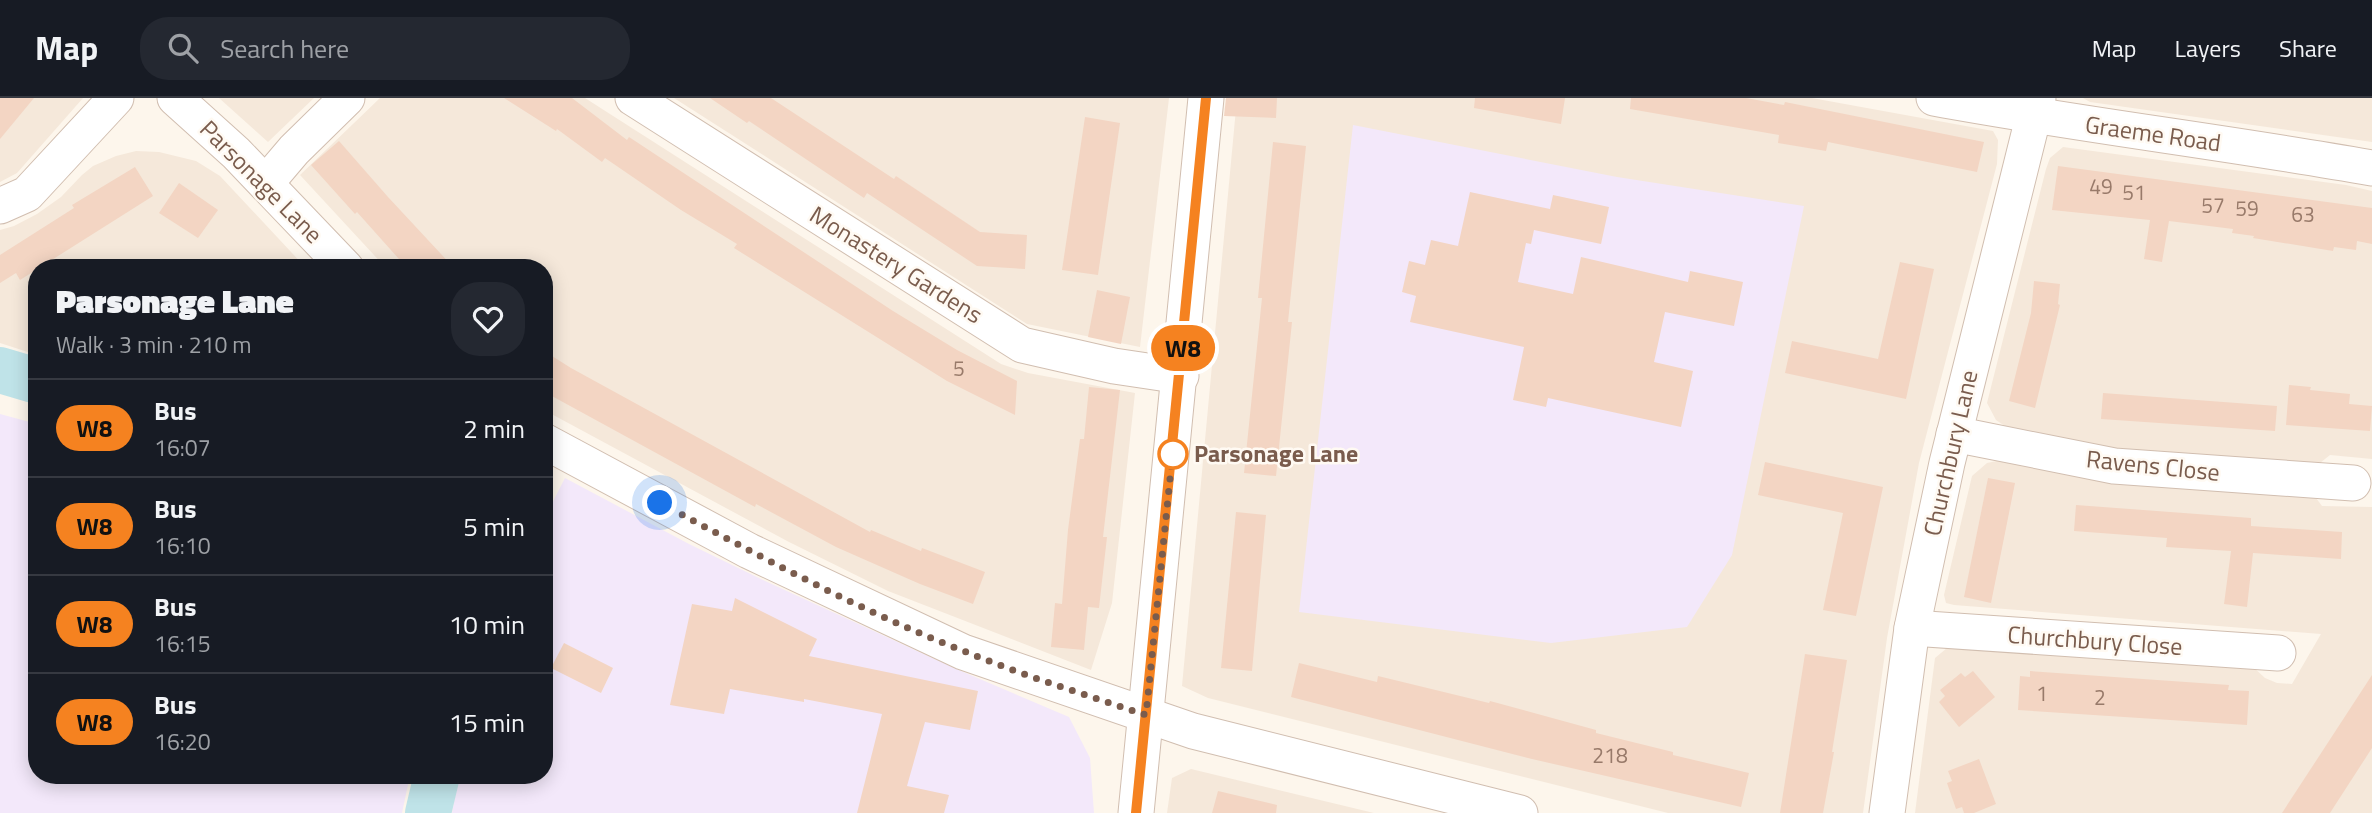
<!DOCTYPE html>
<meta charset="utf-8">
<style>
body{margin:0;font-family:"Titillium Web",sans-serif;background:#242831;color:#f1f3f6;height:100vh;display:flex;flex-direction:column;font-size:26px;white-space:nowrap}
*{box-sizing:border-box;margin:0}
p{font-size:23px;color:#9ea1a6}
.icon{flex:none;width:38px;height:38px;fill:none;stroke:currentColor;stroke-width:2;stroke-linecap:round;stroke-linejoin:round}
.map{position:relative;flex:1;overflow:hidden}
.details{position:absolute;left:28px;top:161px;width:525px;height:525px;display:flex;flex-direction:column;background:#171b24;border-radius:28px;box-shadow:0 4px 18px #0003}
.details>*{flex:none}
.badge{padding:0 14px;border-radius:23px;font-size:24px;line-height:46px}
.you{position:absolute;width:35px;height:35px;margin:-18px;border:5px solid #fff;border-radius:50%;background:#1a73e8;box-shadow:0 0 0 10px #1a73e833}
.map>.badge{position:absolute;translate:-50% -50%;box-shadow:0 0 0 4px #fff}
.round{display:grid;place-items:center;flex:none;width:74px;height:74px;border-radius:28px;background:#242831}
.summary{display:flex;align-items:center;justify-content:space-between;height:119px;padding:0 28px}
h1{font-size:33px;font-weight:800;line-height:52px}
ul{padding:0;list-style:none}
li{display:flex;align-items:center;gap:21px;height:98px;padding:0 28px;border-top:2px solid #363941}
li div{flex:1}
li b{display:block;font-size:26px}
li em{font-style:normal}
li .badge{min-width:77px;font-weight:700;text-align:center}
header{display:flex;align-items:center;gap:42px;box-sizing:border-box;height:98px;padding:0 35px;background:#171b24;border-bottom:2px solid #363941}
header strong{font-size:33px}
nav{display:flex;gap:38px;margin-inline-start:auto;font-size:24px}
.search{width:490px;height:63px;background:#242831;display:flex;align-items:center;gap:18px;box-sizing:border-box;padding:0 24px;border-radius:28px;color:#9ea1a6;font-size:26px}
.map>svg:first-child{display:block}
</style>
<header>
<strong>Map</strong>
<div class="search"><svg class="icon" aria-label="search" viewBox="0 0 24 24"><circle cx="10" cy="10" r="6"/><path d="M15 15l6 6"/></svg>Search here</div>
<nav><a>Map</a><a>Layers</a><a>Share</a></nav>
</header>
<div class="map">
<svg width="2372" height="715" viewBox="0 0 2372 715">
<rect width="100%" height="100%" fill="#fdf6ec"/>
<!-- residential -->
<g fill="#f5e8da">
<polygon points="0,0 83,0 17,75 0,84"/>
<polygon points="219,0 314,0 268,44"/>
<polygon points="380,0 585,0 1001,266 1028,275 1135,295 1112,505 1091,572 888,493 789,444 544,312 544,170 386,170 300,77"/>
<polygon points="674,0 1169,0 1140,249 1027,226"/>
<polygon points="1237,0 1812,0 1993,33 1998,42 1997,66 1919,365 1887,540 1863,715 1668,715 1208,600 1182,588"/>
<polygon points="2083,0 2372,0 2372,44 2090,4"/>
<polygon points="2063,49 2346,87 2372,93 2372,361 2330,357 2320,365 2120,351 2005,328 1996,322 1987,305 2046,71 2050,60"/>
<polygon points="136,53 159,54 196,63 220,78 306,170 37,170 37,257 0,245 0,132 14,128 37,116 61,99 82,77 93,68 116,58"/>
<polygon points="1997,363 2135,387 2316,400 2322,408 2372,409 2372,715 1915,715 1935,560 1947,550 2252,568 2265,580 2277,585 2292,586 2321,536 1954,507 1946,505 1944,497 1972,378 1987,365"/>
<polygon points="1191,671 1374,715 1167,715 1172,680"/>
</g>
<!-- education -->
<g fill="#f3e8fa">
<polygon points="1353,27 1617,79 1804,108 1732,457 1687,529 1551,545 1299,514"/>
<polygon points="0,316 37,326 37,677 410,677 402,715 0,715"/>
<polygon points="565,380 689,446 763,482 954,570 1069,619 1090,660 1094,715 452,715 459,677 544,677 544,421"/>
</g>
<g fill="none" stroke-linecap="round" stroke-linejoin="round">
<!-- river -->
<g stroke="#bfe3e8" stroke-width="46">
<polyline points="0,272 37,283"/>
<polyline points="428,715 437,677"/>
</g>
</g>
<!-- building -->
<g fill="#f3d5c3">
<polygon points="0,0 34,0 0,41"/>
<polygon points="504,0 572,0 627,42 629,39 893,213 957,252 1017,283 1015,317 947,283 734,150 737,146 681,112 605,60 602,64 557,31 556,33"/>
<polygon points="710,0 771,0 894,81 896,78 980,134 1027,137 1025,171 977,168 867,95 864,100 749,23 747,25"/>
<polygon points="1226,0 1277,0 1276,20 1224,18"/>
<polygon points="1475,0 1565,0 1561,26 1474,10"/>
<polygon points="1631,0 1746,0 1784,7 1785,4 1984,44 1977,74 1828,44 1826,53 1778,45 1779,37 1630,11"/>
<polygon points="1085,19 1120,25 1098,177 1062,172"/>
<polygon points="339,43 388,99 454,170 407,170 357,114 355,116 311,67"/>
<polygon points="1273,44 1306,48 1288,224 1292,224 1276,378 1244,375 1262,200 1258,200"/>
<polygon points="2058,68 2372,110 2372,146 2357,143 2356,152 2334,149 2333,153 2253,140 2254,138 2232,135 2233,131 2169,123 2162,164 2144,161 2150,122 2052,112"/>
<polygon points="135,69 153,98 20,182 16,175 0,185 0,157 74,110 72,107"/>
<polygon points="179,85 218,112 198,140 159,115"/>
<polygon points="1470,94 1550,111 1553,97 1609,109 1601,146 1534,132 1531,146 1526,145 1518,184 1573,196 1581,159 1688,184 1690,173 1743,184 1734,228 1665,214 1654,264 1693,273 1681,329 1548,300 1546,309 1513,302 1524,249 1410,224 1416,198 1402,194 1409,163 1425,167 1431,142 1458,148"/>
<polygon points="1900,164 1934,171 1906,301 1785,275 1792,243 1878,261"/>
<polygon points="2034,183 2060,186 2058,206 2060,207 2035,310 2009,303 2031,215"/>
<polygon points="1097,192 1130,199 1121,246 1088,239"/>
<polygon points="544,253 571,270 870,434 871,432 921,453 922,450 985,474 973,506 920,486 836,449 756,406 755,409 550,297 544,292"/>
<polygon points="2289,287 2311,289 2310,292 2350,296 2349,306 2372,308 2370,333 2286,327"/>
<polygon points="1089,289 1120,292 1103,439 1107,439 1099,510 1088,509 1084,552 1051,549 1055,505 1062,506 1068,432 1080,341 1084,341"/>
<polygon points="2103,295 2277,308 2275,333 2101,321"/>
<polygon points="1765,364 1883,389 1856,518 1823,512 1843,415 1758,397"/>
<polygon points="1988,380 2015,385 1991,505 1964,499"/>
<polygon points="2076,407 2251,420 2251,428 2342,434 2341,461 2253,455 2247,509 2224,506 2231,453 2166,449 2167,440 2074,433"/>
<polygon points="1236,414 1266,417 1252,573 1221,570"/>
<polygon points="735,500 817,541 809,558 978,593 970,632 925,624 907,688 949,697 944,715 857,715 882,616 804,601 804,604 730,591 724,616 670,607 692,506 732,513"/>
<polygon points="564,545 613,570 601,595 551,570"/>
<polygon points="1805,556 1847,562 1832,654 1834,654 1823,715 1780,715"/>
<polygon points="1299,565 1377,584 1378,578 1489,605 1490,603 1596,632 1596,635 1673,654 1673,657 1749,675 1741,709 1532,661 1291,599"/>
<polygon points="1973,573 1995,599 1959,629 1939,604 1945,598 1940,592 1961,575 1965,579"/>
<polygon points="2030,573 2229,587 2228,592 2249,593 2247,627 2018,612 2020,578 2030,579"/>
<polygon points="2372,577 2372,650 2330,715 2282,715"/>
<polygon points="1979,661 1996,706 1974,715 1964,715 1962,709 1956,711 1947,685 1952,683 1948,673"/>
<polygon points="1218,693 1277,707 1276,715 1212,715"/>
</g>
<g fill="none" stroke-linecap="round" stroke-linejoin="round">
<defs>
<g id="minor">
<polyline points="175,0 236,55 346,170"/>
<polyline points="633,0 1022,247 1114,268 1181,278"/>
<path d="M1934 0C2080 27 2226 44 2372 70"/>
<polyline points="266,85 294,52 347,0"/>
<polyline points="0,108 27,96 116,0"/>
<polyline points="1954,336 2114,368 2353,385"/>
<polyline points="544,343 749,453 963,554 1193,633 1520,715"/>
<polyline points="1912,530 2278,555"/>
<polyline points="1136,715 1206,0"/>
<polyline points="1887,715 1912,530 1947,365 2038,0"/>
</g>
</defs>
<!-- minor casing -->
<use href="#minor" stroke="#d1beb0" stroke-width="37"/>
<!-- minor -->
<use href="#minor" stroke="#fff" stroke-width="35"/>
</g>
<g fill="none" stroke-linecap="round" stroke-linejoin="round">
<defs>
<polyline id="line" points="1136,715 1206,0"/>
</defs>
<!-- line casing -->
<use href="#line" stroke="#fff" stroke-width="16"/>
<!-- line -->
<use href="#line" stroke="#f58220" stroke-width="10"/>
<!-- walk -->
<path stroke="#7a5c4d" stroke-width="7" stroke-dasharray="0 12.6" d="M660 405C760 458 860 513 966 554 1025 578 1086 597 1146 617L1173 351V356"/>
</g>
<!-- markers -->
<circle fill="#fff" stroke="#f58220" stroke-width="3.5" cx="1173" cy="356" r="14"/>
<g text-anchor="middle" stroke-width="5" stroke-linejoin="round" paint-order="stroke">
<!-- number labels -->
<g font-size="21" fill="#987a6a">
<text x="2101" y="96">49</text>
<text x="2134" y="102">51</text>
<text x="2213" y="115">57</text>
<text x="2247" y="118">59</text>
<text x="2303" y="124">63</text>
<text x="959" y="278">5</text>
<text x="2042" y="603">1</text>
<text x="2100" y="607">2</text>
<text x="1610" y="665">218</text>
</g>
<!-- street labels -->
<g font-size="24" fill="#7a5c4d" stroke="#fffaf3">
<text transform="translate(2153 36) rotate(8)" y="8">Graeme Road</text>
<text transform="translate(261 84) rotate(45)" y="8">Parsonage Lane</text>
<text transform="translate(896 167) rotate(32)" y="8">Monastery Gardens</text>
<text transform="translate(1951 355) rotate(-77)" y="8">Churchbury Lane</text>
<text transform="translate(2153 368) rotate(6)" y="8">Ravens Close</text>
<text transform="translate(2095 543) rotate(4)" y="8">Churchbury Close</text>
</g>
<!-- stop labels -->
<g font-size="24" font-weight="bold" fill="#7a5c4d" stroke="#fffaf3" text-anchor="start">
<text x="1194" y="364">Parsonage Lane</text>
</g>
</g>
</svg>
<div class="you" style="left:660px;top:405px"></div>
<b class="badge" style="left:1183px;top:250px;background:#f58220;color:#111">W8</b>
<section class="details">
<div class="summary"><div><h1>Parsonage Lane</h1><p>Walk · 3 min · 210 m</p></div><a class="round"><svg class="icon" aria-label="heart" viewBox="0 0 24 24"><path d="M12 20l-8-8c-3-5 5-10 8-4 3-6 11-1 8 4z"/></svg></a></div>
<ul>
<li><span class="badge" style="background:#f58220;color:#111">W8</span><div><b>Bus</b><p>16:07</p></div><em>2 min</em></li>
<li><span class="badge" style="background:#f58220;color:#111">W8</span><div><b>Bus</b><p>16:10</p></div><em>5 min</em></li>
<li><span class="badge" style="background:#f58220;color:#111">W8</span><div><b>Bus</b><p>16:15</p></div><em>10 min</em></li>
<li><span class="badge" style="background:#f58220;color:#111">W8</span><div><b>Bus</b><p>16:20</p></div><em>15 min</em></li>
</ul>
</section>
</div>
